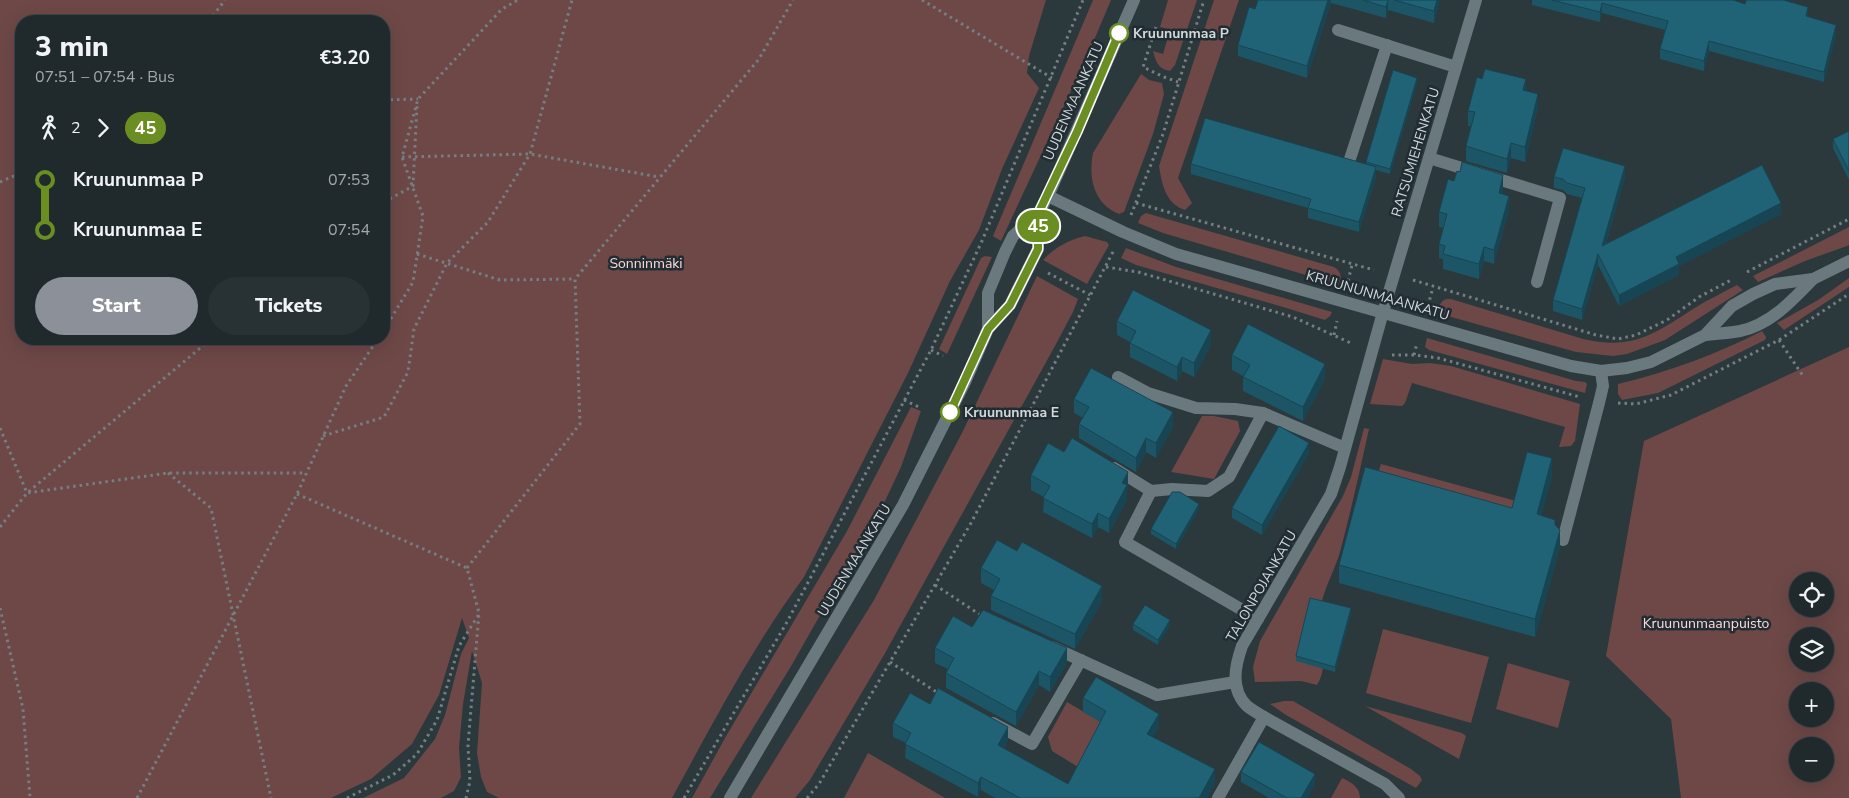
<!DOCTYPE html>
<meta charset="utf-8">
<style>
body{margin:0;font-family:"Nunito Sans",sans-serif;background:#283235;color:#f1f3f6;height:100vh;display:flex;flex-direction:column;font-size:19px;white-space:nowrap}
*{box-sizing:border-box;margin:0}
p{font-size:16px;color:#a2a7aa}
.icon{flex:none;width:28px;height:28px;fill:none;stroke:currentColor;stroke-width:2;stroke-linecap:round;stroke-linejoin:round}
.map{position:relative;flex:1;overflow:hidden}
.side{position:absolute;left:15px;top:15px;width:375px;height:330px;display:flex;flex-direction:column;background:#202a2d;border-radius:20px;box-shadow:0 5px 20px #0002,0 0 0 1px #3d4649}
.side>*{flex:none}
.badge{padding:0 10px;border-radius:16px;font-size:18px;line-height:32px}
.buttons{position:absolute;left:1789px;top:572px;display:grid;gap:10px}
.buttons a{display:grid;place-items:center;width:45px;height:45px;border-radius:50%;background:#202a2d;box-shadow:0 5px 20px #0002,0 0 0 1px #3d4649;font-size:25px}
.map>.badge{position:absolute;translate:-50% -50%;box-shadow:0 0 0 2px #fff}
.legs{display:flex;align-items:center;gap:8px;height:55px;padding:0 20px;font-size:16px}
.legs p{margin-inline-start:auto}
.head{display:flex;align-items:center;justify-content:space-between;height:85px;padding:0 20px}
h1{font-size:28px;font-weight:800;line-height:38px}
.button{display:flex;gap:10px;margin-top:auto;padding:10px 20px}
.button a{flex:1;height:58px;border-radius:30px;background:#8c9099;color:#fff;font-size:20px;font-weight:800;line-height:58px;text-align:center}
.button a+a{background:#283235;color:#f1f3f6}
ul{padding:0 20px;list-style:none}
li{display:flex;align-items:center;gap:18px;height:50px;font-size:19px}
li i{display:grid;place-items:center;width:8px;height:100%;margin:0 6px;background:currentColor}
li i::after{content:'';width:12px;height:12px;margin:-6px;border:4px solid;border-radius:50%;background:#202a2d}
li p{margin-inline-start:auto}
li:first-child i{background:linear-gradient(#0000 50%,currentColor 0)}
li:last-child i{background:linear-gradient(currentColor 50%,#0000 0)}
.map>svg:first-child{display:block}
</style>
<div class="map">
<svg width="1849" height="798" viewBox="0 0 1849 798">
<rect width="100%" height="100%" fill="#2b383c"/>
<!-- green -->
<g fill="#6d4847" fill-rule="evenodd">
<path d="M0 0H1046L1029 56 1027 73 1039 88 1002 169 979 230 950 281 908 373 804 577C753 646 713 723 672 798H499L487 792 481 777 477 753 482 683 472 651 463 704 459 748 461 777 454 791 441 798H363L404 778 435 739 445 715 461 654 469 638 462 618 439 695 412 744 371 779 331 798H0ZM21 21H384V339H21Z"/>
<polygon points="1093,0 1111,0 1089,52 1001,241 993,236"/>
<path d="M1168 0H1197L1175 65 1170 71C1158 69 1156 62 1153 51L1163 54 1170 30 1160 27Z"/>
<path d="M1214 0H1239L1178 178 1192 203 1185 210C1166 204 1162 185 1159 166Z"/>
<path d="M1141 74 1149 80 1162 83 1164 94 1153 134 1124 212 1119 214C1094 204 1088 178 1093 153Z"/>
<path d="M1146 213 1334 267C1342 272 1341 276 1340 285L1163 233 1138 223 1141 216Z"/>
<polygon points="1849,227 1849,245 1847,246 1805,261 1758,282 1753,276"/>
<path d="M1085 236 1107 242 1109 245 1087 284 1043 260C1054 248 1068 240 1085 236Z"/>
<polygon points="1126,248 1176,267 1332,312 1330,316 1325,320 1283,307 1136,265 1121,258"/>
<polygon points="985,256 992,257 947,354 939,349 981,258"/>
<polygon points="1037,276 1078,299 1073,312 1055,346 884,655 810,780 795,798 751,798 874,600 962,433"/>
<polygon points="1849,278 1849,287 1784,330 1777,323 1818,300"/>
<path d="M1737 285 1743 290 1665 340 1627 354 1613 356 1576 352 1437 313C1440 304 1441 298 1451 299L1583 339C1632 350 1653 335 1693 309 1707 300 1722 293 1737 285Z"/>
<path d="M1762 331 1766 337 1765 340 1658 393 1622 400 1618 394V384C1668 372 1717 354 1762 331Z"/>
<polygon points="1427,338 1576,381 1585,382 1587,384 1585,393 1429,350 1425,347"/>
<path d="M1849 347V798H1681L1671 719 1606 656 1644 441ZM1798 581H1825V609H1798ZM1798 636H1825V664H1798ZM1798 691H1825V719H1798ZM1798 746H1825V774H1798Z"/>
<polygon points="1383,359 1412,364 1430,363 1451,366 1580,404 1575,441 1571,446 1559,447 1565,427 1412,383 1405,403 1402,406 1370,404"/>
<polygon points="911,407 921,411 901,467 885,501 790,668 710,798 692,798 725,738 847,531"/>
<polygon points="1202,416 1214,416 1238,421 1240,431 1214,479 1171,472"/>
<path d="M1364 428 1369 429C1360 470 1351 511 1340 552 1335 570 1324 588 1321 606 1317 630 1331 664 1317 685L1301 681 1255 682 1253 667 1260 641 1343 496 1351 477Z"/>
<polygon points="1381,464 1542,508 1536,532 1374,487"/>
<polygon points="1383,629 1489,657 1471,723 1366,693"/>
<polygon points="1508,663 1570,681 1558,728 1496,709"/>
<polygon points="1284,701 1293,701 1411,769 1420,776 1422,780 1416,788 1286,715 1270,704"/>
<polygon points="1067,702 1106,725 1083,770 1052,751 1048,737"/>
<polygon points="1365,706 1462,733 1466,736 1459,759"/>
<polygon points="868,753 945,798 844,798"/>
<path d="M1342 778C1351 782 1360 787 1360 798H1331Z"/>
</g>
<g fill="none" stroke-linecap="round" stroke-linejoin="round">
<!-- path -->
<g stroke="#757f83" stroke-width="3" stroke-dasharray="2.5 4" stroke-linecap="butt">
<polyline points="922,0 1052,78"/>
<polyline points="209,21 225,0"/>
<polyline points="1156,27 1143,67 1164,77 1178,82"/>
<polyline points="384,100 418,99"/>
<polyline points="402,157 530,154 659,177"/>
<polyline points="0,182 21,173"/>
<polyline points="384,202 413,186 417,105"/>
<polyline points="1136,203 1374,270"/>
<polyline points="1131,215 1163,134 1204,0"/>
<polyline points="417,254 500,280 575,279"/>
<polyline points="1106,267 1138,272 1293,317 1353,344"/>
<polyline points="1747,272 1849,219"/>
<polyline points="1048,273 1090,295"/>
<polyline points="1413,280 1596,335 1618,339 1636,335 1667,320 1699,297 1733,279"/>
<polyline points="1348,281 1352,265"/>
<polyline points="1428,306 1433,287"/>
<polyline points="384,330 413,282 423,216 402,157 418,99 502,9 518,0"/>
<polyline points="1334,335 1337,321"/>
<polyline points="1779,340 1803,376"/>
<polyline points="931,350 943,356"/>
<polyline points="1392,355 1414,355 1438,358 1580,397"/>
<polyline points="1414,355 1417,343"/>
<polyline points="904,400 919,407"/>
<polyline points="1618,403 1636,404 1671,395 1779,340 1849,294"/>
<polyline points="0,428 27,493 168,473 306,473"/>
<polyline points="323,436 384,417 408,372 414,329 447,263 488,222 530,154 572,0"/>
<polyline points="168,473 211,508 271,798"/>
<polyline points="297,494 467,568 479,613 468,745 470,781 466,798"/>
<polyline points="0,527 27,493 211,339"/>
<polyline points="467,568 580,424 575,279 759,59 793,0"/>
<polyline points="935,585 979,614"/>
<polyline points="0,608 23,709 30,798"/>
<polyline points="890,662 938,693"/>
<polyline points="137,798 297,494 346,386 378,339"/>
<polyline points="347,798 393,775 417,754 437,720 459,646 479,614"/>
<polyline points="684,798 787,622 931,350 982,241 1083,0"/>
<polyline points="807,798 819,784 971,523 1114,250"/>
</g>
<!-- service -->
<g stroke="#6a797e" stroke-width="12">
<polyline points="1338,30 1456,67"/>
<polyline points="1429,158 1560,198 1537,282"/>
<polyline points="1349,162 1387,45"/>
<polyline points="1118,377 1148,393 1196,408 1235,409 1263,413 1345,448"/>
<polyline points="1114,468 1151,491 1172,489 1208,491 1229,477 1263,413"/>
<polyline points="1151,491 1125,542 1258,619"/>
<polyline points="1563,540 1599,403 1603,386 1601,371"/>
<polyline points="1052,647 1157,695 1235,682"/>
<polyline points="993,723 1032,744 1081,660"/>
<polyline points="1218,798 1264,717"/>
</g>
<!-- minor -->
<g stroke="#6a797e" stroke-width="12">
<polyline points="1048,196 1123,232 1176,254 1571,366 1601,371 1627,368 1651,362 1705,335 1732,306 1753,294 1775,284 1813,279 1849,261"/>
<path d="M1705 335C1716 334 1728 333 1740 331 1770 325 1793 300 1813 279"/>
<path d="M1399 798 1385 784 1264 717C1259 714 1252 710 1247 706 1230 689 1235 666 1242 646L1331 494 1340 467 1383 312 1476 0"/>
</g>
<!-- secondary -->
<g stroke="#6a797e" stroke-width="12">
<polyline points="988,329 988,293 1005,252 1013,236 1038,214 1048,196 1134,0"/>
<polyline points="730,798 903,505 965,382 988,329 1010,305 1038,249 1038,214"/>
</g>
</g>
<!-- wall -->
<g fill="#1c5565">
<polygon points="1258,0 1440,0 1434,23 1388,10 1386,18 1331,3 1307,78 1238,56 1238,45 1255,9"/>
<polygon points="1532,0 1733,0 1745,4 1808,17 1836,35 1824,82 1709,51 1704,71 1660,59 1660,49 1665,30 1602,13 1600,22 1532,5"/>
<polygon points="1417,83 1390,174 1376,170 1376,177 1359,232 1308,218 1308,208 1191,174 1191,164 1366,164 1366,162"/>
<polygon points="1526,90 1538,108 1525,162 1511,158 1507,173 1466,161 1466,146 1471,126 1468,126 1468,111"/>
<polygon points="1849,131 1849,180 1833,148 1833,139"/>
<polygon points="1554,177 1625,177 1606,244 1781,214 1679,266 1679,275 1619,306 1598,265 1582,320 1553,311 1553,300 1582,198 1567,194 1563,190 1554,188"/>
<polygon points="1454,181 1503,189 1502,194 1509,210 1494,264 1484,261 1479,279 1443,269 1443,259 1439,258 1439,244 1443,228 1439,227 1439,212"/>
<polygon points="1117,321 1211,345 1194,377 1182,371 1177,381 1130,357 1130,342 1117,335"/>
<polygon points="1232,355 1325,379 1303,421 1243,391 1243,376 1232,370"/>
<polygon points="1074,399 1173,427 1156,458 1146,452 1136,472 1079,438 1079,424 1083,418 1074,413"/>
<polygon points="1309,453 1262,535 1232,518 1232,508"/>
<polygon points="1031,475 1128,487 1127,489 1127,500 1109,533 1098,527 1092,538 1043,512 1044,497 1031,490"/>
<polygon points="1552,476 1541,516 1555,525 1560,548 1535,637 1339,583 1339,565 1512,508"/>
<polygon points="1199,509 1176,549 1151,534 1151,529"/>
<polygon points="981,568 1102,601 1075,649 991,610 991,596 994,590 981,583"/>
<polygon points="1351,613 1335,672 1296,661 1296,656"/>
<polygon points="1133,624 1170,625 1158,645 1133,630"/>
<polygon points="972,627 1067,663 1050,692 1039,685 1016,726 946,688 946,673 948,669 935,663 935,648"/>
<polygon points="1083,698 1159,728 1153,737 1215,783 1207,798 995,798 981,790 978,797 905,758 906,743 893,737 893,723 930,704 1008,740 1004,748 1068,784 1101,722 1083,712"/>
<polygon points="1241,772 1315,784 1307,798 1269,798 1241,782"/>
</g>
<!-- shaded-wall -->
<g fill="#174553">
<polygon points="1328,0 1331,0 1331,3 1307,78 1307,66"/>
<polygon points="1388,0 1388,10 1386,18 1386,7"/>
<polygon points="1437,0 1440,0 1434,23 1434,11"/>
<polygon points="1602,3 1602,13 1600,22 1600,12"/>
<polygon points="1808,7 1808,17 1806,16"/>
<polygon points="1836,25 1836,35 1824,82 1824,72"/>
<polygon points="1709,41 1709,51 1704,71 1704,61"/>
<polygon points="1417,78 1417,83 1390,174 1390,169"/>
<polygon points="1526,79 1526,94 1523,90"/>
<polygon points="1538,94 1538,108 1525,162 1525,147"/>
<polygon points="1511,143 1511,158 1507,173 1507,159"/>
<polygon points="1625,166 1625,177 1602,257 1602,246"/>
<polygon points="1376,167 1376,177 1359,232 1359,222"/>
<polygon points="1503,175 1503,189 1499,208 1499,193"/>
<polygon points="1509,196 1509,210 1494,264 1494,250"/>
<polygon points="1781,203 1781,214 1679,266 1679,275 1619,306 1619,295 1676,257"/>
<polygon points="1484,247 1484,261 1479,279 1479,264"/>
<polygon points="1598,254 1598,265 1582,320 1582,309"/>
<polygon points="1211,330 1211,345 1194,377 1194,363"/>
<polygon points="1182,357 1182,371 1177,381 1177,367"/>
<polygon points="1325,364 1325,379 1303,421 1303,407"/>
<polygon points="1173,412 1173,427 1156,458 1156,443"/>
<polygon points="1146,438 1146,452 1136,472 1136,458"/>
<polygon points="1309,443 1309,453 1262,535 1262,525"/>
<polygon points="1552,458 1552,476 1537,532 1537,514"/>
<polygon points="1128,472 1128,487 1127,489 1127,500 1109,533 1109,519 1122,483"/>
<polygon points="1199,504 1199,509 1176,549 1176,544"/>
<polygon points="1098,513 1098,527 1092,538 1092,524"/>
<polygon points="1560,530 1560,548 1535,637 1535,619"/>
<polygon points="1102,586 1102,601 1075,649 1075,634"/>
<polygon points="1351,608 1351,613 1335,672 1335,667"/>
<polygon points="1170,620 1170,625 1158,645 1158,640"/>
<polygon points="1067,648 1067,663 1050,692 1050,677"/>
<polygon points="1039,671 1039,685 1016,726 1016,712"/>
<polygon points="1159,714 1159,728 1147,748 1147,734"/>
<polygon points="1008,727 1008,740 998,758 998,745"/>
<polygon points="1215,769 1215,783 1207,798 1199,798"/>
<polygon points="1315,774 1315,784 1307,798 1301,798"/>
<polygon points="981,777 981,790 978,797 978,783"/>
</g>
<!-- building -->
<g fill="#216376" stroke="#174553">
<polygon points="1258,0 1328,0 1307,66 1238,45 1249,7 1255,9"/>
<polygon points="1363,0 1388,0 1386,7"/>
<polygon points="1394,0 1437,0 1434,11"/>
<polygon points="1552,0 1733,0 1745,4 1746,0 1783,0 1808,7 1806,16 1836,25 1824,72 1709,41 1704,61 1660,49 1668,21 1602,3 1600,12"/>
<polygon points="1485,69 1526,79 1523,90 1538,94 1525,147 1511,143 1507,159 1466,146 1475,112 1468,111 1477,77 1482,79"/>
<polygon points="1393,70 1417,78 1390,169 1366,162"/>
<polygon points="1205,118 1376,167 1359,222 1308,208 1311,199 1191,164"/>
<polygon points="1849,131 1849,171 1833,139"/>
<polygon points="1563,148 1625,166 1602,246 1762,165 1781,203 1676,257 1679,264 1619,295 1598,254 1582,309 1553,300 1585,188 1567,183 1563,179 1554,177"/>
<polygon points="1462,162 1503,175 1499,193 1509,196 1494,250 1484,247 1479,264 1443,254 1445,246 1439,244 1447,214 1439,212 1448,179 1454,181 1457,171 1460,172"/>
<polygon points="1133,290 1211,330 1194,363 1182,357 1177,367 1130,343 1136,331 1117,321"/>
<polygon points="1248,324 1325,364 1303,407 1243,377 1250,365 1232,355"/>
<polygon points="1091,368 1173,412 1156,443 1146,438 1136,458 1079,424 1089,407 1074,399"/>
<polygon points="1279,426 1309,443 1262,525 1232,508"/>
<polygon points="1072,438 1128,472 1122,483 1127,485 1109,519 1098,513 1092,524 1043,498 1050,486 1031,475 1048,443 1064,452"/>
<polygon points="1527,452 1552,458 1537,514 1555,520 1555,525 1560,530 1535,619 1339,565 1365,467 1512,508"/>
<polygon points="1172,492 1180,492 1199,504 1176,544 1151,529"/>
<polygon points="997,540 1017,551 1022,542 1102,586 1075,634 991,596 1000,579 981,568"/>
<polygon points="1310,598 1351,608 1335,667 1296,656"/>
<polygon points="1145,605 1170,620 1158,640 1133,624"/>
<polygon points="983,610 1067,648 1050,677 1039,671 1016,712 946,673 954,658 935,648 953,616 972,627"/>
<polygon points="1096,677 1159,714 1147,734 1215,769 1199,798 1020,798 981,777 978,783 905,744 911,733 893,723 910,693 930,704 938,688 1008,727 998,745 1068,784 1106,711 1083,698"/>
<polygon points="1259,742 1315,774 1301,798 1287,798 1241,772"/>
</g>
<g fill="none" stroke-linecap="round" stroke-linejoin="round">
<defs>
<polyline id="line-1" points="950,412 988,329 1010,305 1038,249 1038,214 1077,132 1119,33"/>
</defs>
<!-- line-1 casing -->
<use href="#line-1" stroke="#fff" stroke-width="11"/>
<!-- line-1 -->
<use href="#line-1" stroke="#6b8e23" stroke-width="8"/>
</g>
<!-- markers -->
<g fill="#fff" stroke="#6b8e23" stroke-width="2.5">
<circle cx="1119" cy="33" r="9"/>
<circle cx="950" cy="412" r="9"/>
</g>
<g text-anchor="middle" stroke-width="5" stroke-linejoin="round" paint-order="stroke">
<!-- stop labels -->
<g font-size="14" font-weight="bold" fill="#d0d8da" stroke="#212d32" text-anchor="start">
<text x="1133" y="38">Kruununmaa P</text>
<text x="964" y="417">Kruununmaa E</text>
</g>
<!-- street labels -->
<g font-size="14" fill="#d0d8da" stroke="#212d32">
<text transform="translate(1073 101) rotate(-66)" y="5">UUDENMAANKATU</text>
<text transform="translate(1415 152) rotate(-73)" y="5">RATSUMIEHENKATU</text>
<text transform="translate(1378 295) rotate(16)" y="5">KRUUNUNMAANKATU</text>
<text transform="translate(854 560) rotate(-59)" y="5">UUDENMAANKATU</text>
<text transform="translate(1261 586) rotate(-60)" y="5">TALONPOJANKATU</text>
</g>
<!-- park labels -->
<g font-size="14" fill="#fed9d8" stroke="#212d32">
<text x="646" y="268">Sonninmäki</text>
<text x="1706" y="628">Kruununmaanpuisto</text>
</g>
</g>
</svg>
<div class="buttons">
<a><svg class="icon" aria-label="locate" viewBox="0 0 24 24"><circle cx="12" cy="12" r="6"/><path d="M12 2v4M12 18v4M2 12h4M18 12h4"/></svg></a>
<a><svg class="icon" aria-label="layers" viewBox="0 0 24 24"><path d="M12 4l9 5-9 5-9-5zM3 14l9 5 9-5"/></svg></a>
<a>+</a>
<a>−</a>
</div>
<b class="badge" style="left:1038px;top:226px;background:#6b8e23;color:#fff">45</b>
<section class="side">
<div class="head"><div><h1>3 min</h1><p>07:51 – 07:54 · Bus</p></div><b>€3.20</b></div>
<div class="legs"><svg class="icon" aria-label="walk" viewBox="0 0 24 24"><circle cx="13" cy="4" r="2"/><path d="M13 8l-2 6 4 7M11 14l-3 7M7 12l3-4h3l4 4"/></svg>2<svg class="icon" aria-label="forward" viewBox="0 0 24 24"><path d="M9 5l7 7-7 7"/></svg><b class="badge" style="background:#6b8e23;color:#fff">45</b></div>
<ul>
<li><i style="color:#6b8e23"></i><b>Kruununmaa P</b><p>07:53</p></li>
<li><i style="color:#6b8e23"></i><b>Kruununmaa E</b><p>07:54</p></li>
</ul>
<div class="button"><a>Start</a><a>Tickets</a></div>
</section>
</div>
